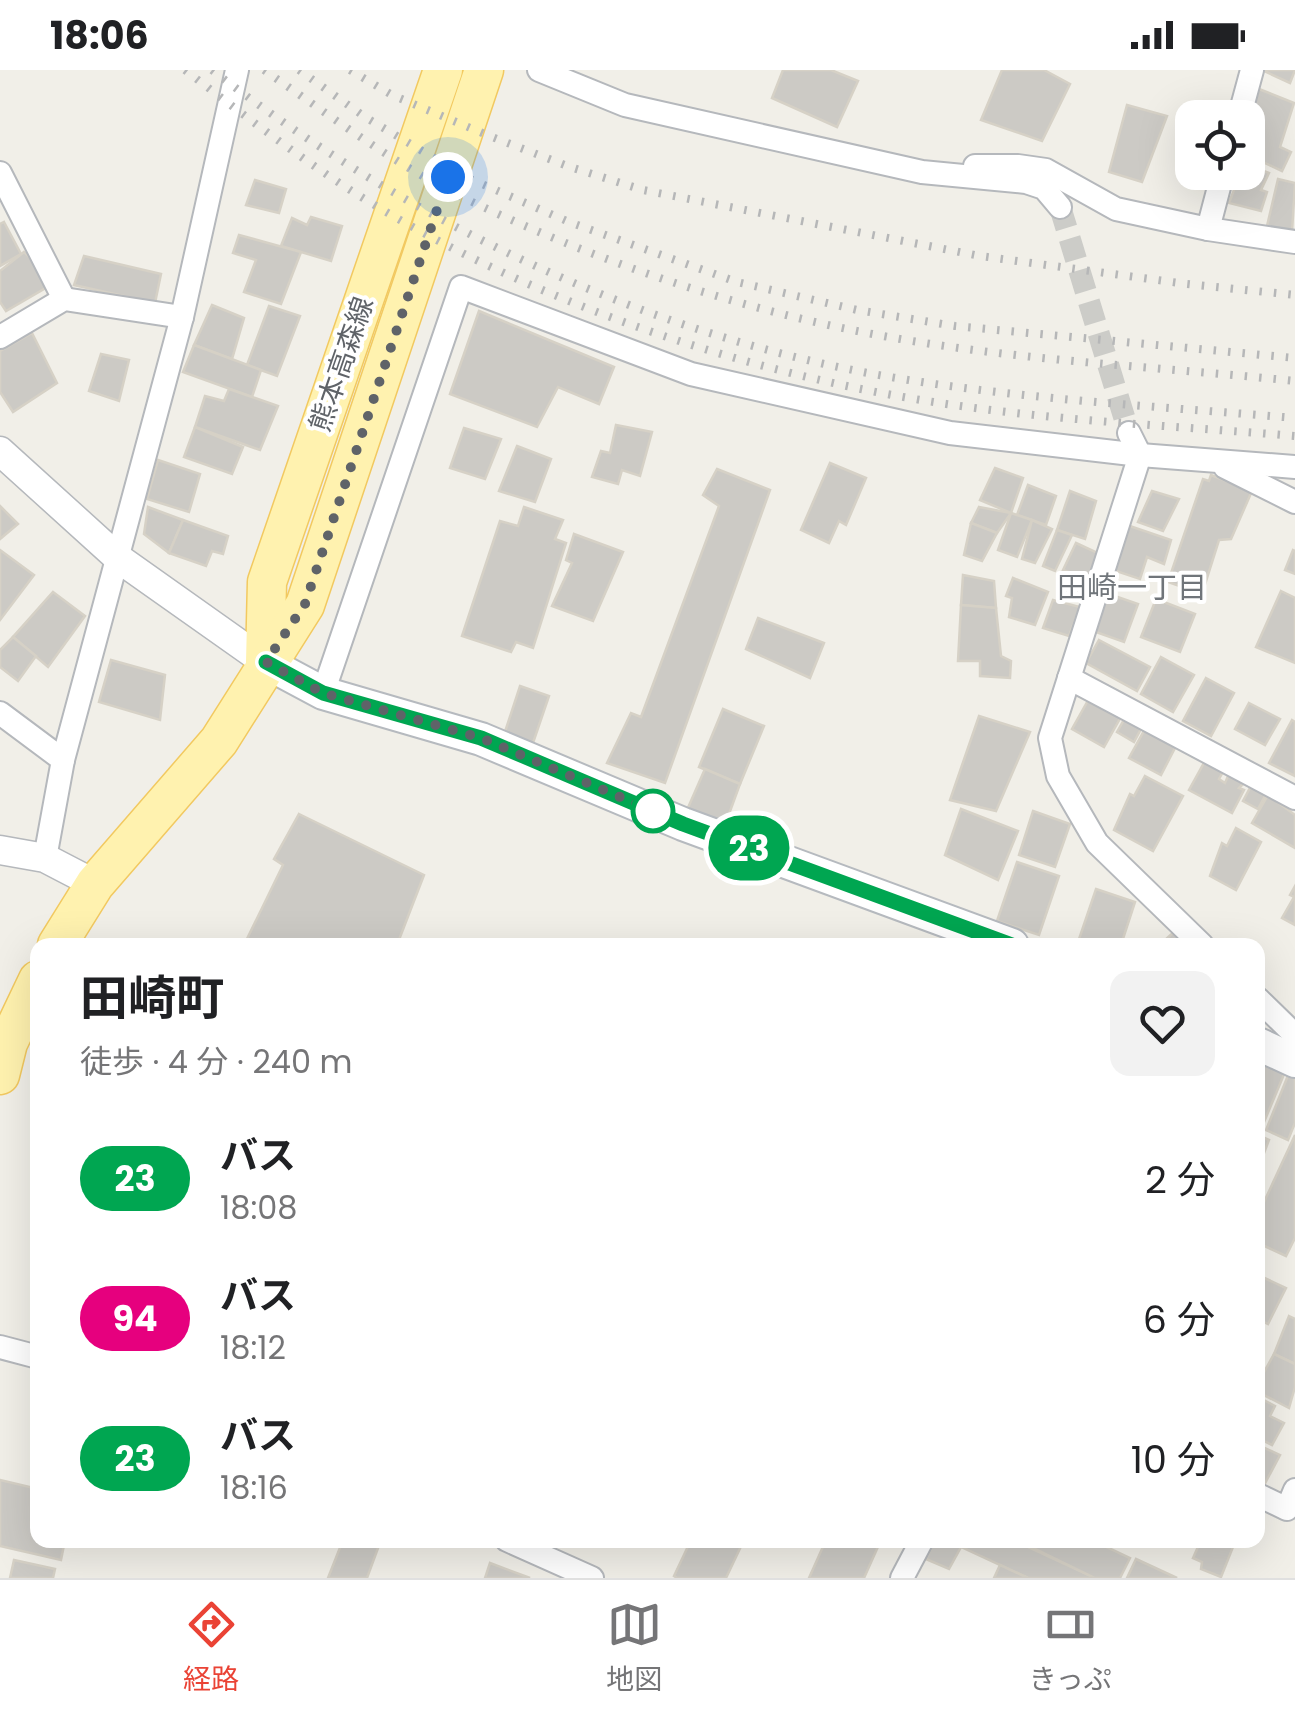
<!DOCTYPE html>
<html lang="ja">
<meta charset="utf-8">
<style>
body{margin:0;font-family:Poppins,"Noto Sans JP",sans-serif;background:#f2f2f2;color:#202124;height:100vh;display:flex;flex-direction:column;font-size:38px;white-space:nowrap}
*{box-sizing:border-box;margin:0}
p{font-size:32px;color:#757577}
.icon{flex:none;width:55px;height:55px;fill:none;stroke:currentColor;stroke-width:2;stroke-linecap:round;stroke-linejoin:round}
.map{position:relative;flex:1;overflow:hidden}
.drawer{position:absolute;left:30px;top:868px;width:1235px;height:610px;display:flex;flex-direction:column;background:#fff;border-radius:20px;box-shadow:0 10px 40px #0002}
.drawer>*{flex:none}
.badge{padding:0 20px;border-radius:32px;font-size:35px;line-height:65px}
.fabs{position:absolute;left:1175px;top:30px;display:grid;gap:20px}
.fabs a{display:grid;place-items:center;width:90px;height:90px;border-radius:20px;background:#fff;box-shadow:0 10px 40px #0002;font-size:50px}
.you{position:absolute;width:50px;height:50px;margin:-25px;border:8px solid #fff;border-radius:50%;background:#1a73e8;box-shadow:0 0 0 15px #1a73e833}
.map>.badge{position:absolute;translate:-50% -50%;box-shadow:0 0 0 5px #fff}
.round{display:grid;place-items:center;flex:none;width:105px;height:105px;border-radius:20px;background:#f2f2f2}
.head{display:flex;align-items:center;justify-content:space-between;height:170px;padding:0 50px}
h1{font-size:48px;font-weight:700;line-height:75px}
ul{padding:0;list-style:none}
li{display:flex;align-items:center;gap:30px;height:140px;padding:0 50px}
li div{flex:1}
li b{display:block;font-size:38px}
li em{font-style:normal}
li .badge{min-width:110px;font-weight:700;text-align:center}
.status{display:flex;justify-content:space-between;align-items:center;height:70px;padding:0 50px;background:#fff;direction:ltr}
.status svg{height:28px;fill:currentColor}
.dock{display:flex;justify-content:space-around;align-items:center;height:140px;border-top:2px solid #e0e0e0;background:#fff;font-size:28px;color:#757577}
.dock a{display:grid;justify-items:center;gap:5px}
.dock .active{color:#ea4335}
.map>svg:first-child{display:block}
</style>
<div class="status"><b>18:06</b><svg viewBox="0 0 49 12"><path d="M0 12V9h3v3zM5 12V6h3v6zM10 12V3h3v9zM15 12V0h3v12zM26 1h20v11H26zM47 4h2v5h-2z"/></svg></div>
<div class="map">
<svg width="1295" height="1508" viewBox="0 0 1295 1508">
<rect width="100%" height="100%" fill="#f1efe8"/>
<!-- building -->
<g fill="#cccac5" stroke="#d6d1c6" stroke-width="2.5">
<polygon points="783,0 831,0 858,11 837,57 772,28"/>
<polygon points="1002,0 1044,0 1070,14 1042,71 981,50"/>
<polygon points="1295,0 1290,13 1264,1 1264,0"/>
<polygon points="1259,19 1294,33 1280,77 1291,82 1282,101 1248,85 1248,52"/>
<polygon points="1127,35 1167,46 1142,112 1109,102"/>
<polygon points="1248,95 1269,103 1261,120 1267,122 1261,141 1229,133 1241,102 1248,102"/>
<polygon points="1278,109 1295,113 1292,162 1267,156"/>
<polygon points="255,110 286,119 279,143 246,135"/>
<polygon points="311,147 342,156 331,191 281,176 292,148 307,155"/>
<polygon points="4,152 21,184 0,196 0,154"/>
<polygon points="239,165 301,182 281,234 244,222 256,190 233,183"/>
<polygon points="24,182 56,212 6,241 0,232 0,201"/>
<polygon points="84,186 161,204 155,233 74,215"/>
<polygon points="212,235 244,248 232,289 194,275"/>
<polygon points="269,236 300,246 277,306 247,295"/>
<polygon points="479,241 614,297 599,334 558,317 537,357 450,324"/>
<polygon points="32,263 57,313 13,342 0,322 0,281"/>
<polygon points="194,275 261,300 252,327 183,302"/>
<polygon points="101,284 129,290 119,331 89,321"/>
<polygon points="229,319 278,336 260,380 195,357 205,326 224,331"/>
<polygon points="616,355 652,362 640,406 622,400 618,414 592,407 601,381 610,383"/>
<polygon points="195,357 243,377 232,404 184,387"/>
<polygon points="464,358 501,369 485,409 450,398"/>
<polygon points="517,376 551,389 535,432 499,421"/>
<polygon points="158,390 200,404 189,442 147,429"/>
<polygon points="830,393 866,408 846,455 839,451 829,473 801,460"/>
<polygon points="995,398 1023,408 1011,443 980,430"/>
<polygon points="717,399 770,420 665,713 607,693 631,643 641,647 719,436 703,425"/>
<polygon points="1211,405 1252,421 1231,469 1219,470 1202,524 1168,512 1203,409 1209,411"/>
<polygon points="1028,415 1056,426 1046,455 1017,445"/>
<polygon points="1070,421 1096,431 1085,469 1057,460"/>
<polygon points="1152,421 1179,429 1163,461 1138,452"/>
<polygon points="0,436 18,454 0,469"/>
<polygon points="148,437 183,450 169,483 144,464"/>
<polygon points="524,437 563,450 555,469 566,473 533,578 516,572 511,582 462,566 500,451 518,456"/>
<polygon points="979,437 1011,443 997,463 971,453"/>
<polygon points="1011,443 1032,450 1017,487 998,480"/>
<polygon points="183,450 228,466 223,484 212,481 206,496 169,483"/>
<polygon points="1032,450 1052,459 1035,493 1022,489"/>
<polygon points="1118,452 1171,470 1164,494 1147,487 1140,509 1104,497"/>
<polygon points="971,453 997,463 982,491 964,485"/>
<polygon points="1057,460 1072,465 1055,501 1043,496"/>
<polygon points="574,464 623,482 593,551 552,536 572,493 566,490"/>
<polygon points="1076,473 1100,484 1087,509 1063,500"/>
<polygon points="0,480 34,505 0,550"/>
<polygon points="1293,480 1295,481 1295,504 1285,500"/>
<polygon points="963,505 994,511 996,538 961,535"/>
<polygon points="1013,508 1048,522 1035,555 1009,547 1012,528 1006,526"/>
<polygon points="1281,521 1295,528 1295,593 1256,577"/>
<polygon points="53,522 85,546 48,597 13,567"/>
<polygon points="1106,523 1138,534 1124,572 1093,561"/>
<polygon points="1156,529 1195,544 1180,582 1141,567"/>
<polygon points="1053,530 1080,537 1069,566 1043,558"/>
<polygon points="961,535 996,538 1001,586 1011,591 1010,608 980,606 980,591 958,591"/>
<polygon points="758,548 824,573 810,608 746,579"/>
<polygon points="13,567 36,586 18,611 0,597 0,580"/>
<polygon points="1099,570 1150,597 1137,621 1086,593"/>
<polygon points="1161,587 1194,605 1173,642 1141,624"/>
<polygon points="111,590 165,605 160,650 99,632"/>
<polygon points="1206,608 1234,623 1211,666 1183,651"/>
<polygon points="520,616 549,626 533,673 504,665"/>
<polygon points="1090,627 1122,645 1104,677 1072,659"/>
<polygon points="1249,633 1280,649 1265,675 1235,659"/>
<polygon points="723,639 764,656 740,714 699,697"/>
<polygon points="979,646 1030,662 996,741 950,730"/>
<polygon points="1125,648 1142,657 1134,672 1117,662"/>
<polygon points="1292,650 1295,652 1295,706 1269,693"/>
<polygon points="1145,659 1176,676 1161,705 1129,688"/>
<polygon points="1205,691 1224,700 1219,709 1225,713 1229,704 1245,712 1239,718 1244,720 1232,743 1189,720"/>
<polygon points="705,699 740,714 725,755 687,740"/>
<polygon points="1145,706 1183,726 1153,781 1114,760 1130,724 1134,726"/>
<polygon points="1251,716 1266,724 1258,739 1243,731"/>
<polygon points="1268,725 1295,745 1295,778 1252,753"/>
<polygon points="961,739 1018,761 998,810 945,785"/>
<polygon points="1033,741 1070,754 1055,797 1019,785"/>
<polygon points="299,744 424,805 397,875 244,875 283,795 274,789"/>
<polygon points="1236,758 1261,772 1236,820 1210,806 1222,773 1227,776"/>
<polygon points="1017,792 1059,806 1039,865 997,851"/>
<polygon points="1295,816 1295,855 1282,848 1294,827 1290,825"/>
<polygon points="1096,819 1135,832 1121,875 1077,875"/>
<polygon points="1175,861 1211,875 1169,875 1164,871"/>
<polygon points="1258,991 1285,1002 1259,1064 1258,1064"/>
<polygon points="1289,1003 1295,1006 1295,1053 1288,1070 1266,1060"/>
<polygon points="1258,1065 1269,1070 1258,1099"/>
<polygon points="1295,1065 1295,1168 1286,1186 1258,1173 1258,1145"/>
<polygon points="1258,1205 1286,1218 1268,1254 1258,1249"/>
<polygon points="1289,1246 1295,1249 1295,1294 1274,1284"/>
<polygon points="1274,1284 1295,1294 1295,1317 1289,1338 1258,1322 1258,1313"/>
<polygon points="1258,1327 1275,1336 1270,1346 1284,1353 1272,1375 1258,1368"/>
<polygon points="1258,1375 1280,1385 1261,1421 1258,1419"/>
<polygon points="0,1410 38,1419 38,1470 65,1470 61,1490 0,1476"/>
<polygon points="343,1470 381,1470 367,1508 328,1508"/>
<polygon points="691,1470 744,1470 726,1508 677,1508 674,1506"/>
<polygon points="826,1470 881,1470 864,1508 809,1508"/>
<polygon points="935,1470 947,1470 961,1477 949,1499 926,1489"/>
<polygon points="964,1470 1013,1470 1095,1508 1028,1508 961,1477"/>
<polygon points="1017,1470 1092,1470 1130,1488 1120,1508 1095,1508"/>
<polygon points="1201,1470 1217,1470 1233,1477 1221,1507 1201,1499 1202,1492 1193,1488"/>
<polygon points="1136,1489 1177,1508 1127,1508"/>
<polygon points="14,1490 55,1499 53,1508 10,1508"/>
<polygon points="490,1493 530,1508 485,1508"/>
<polygon points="1000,1495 1028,1508 994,1508"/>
</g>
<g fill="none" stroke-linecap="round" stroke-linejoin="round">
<!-- minor-tunnel -->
<polyline stroke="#ccccc8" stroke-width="22" stroke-dasharray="22 11" stroke-linecap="butt" points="1060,137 1129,363"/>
<defs>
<g id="minor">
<polyline points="539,0 625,35 922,102 1026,112 1044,118 1060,137"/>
<polyline points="1239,48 1252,0"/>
<polyline points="975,96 1018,96 1046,100 1116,139 1208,159 1295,172"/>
<polyline points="0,103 64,229"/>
<polyline points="1208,159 1223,102"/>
<polyline points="0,267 64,229 182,247"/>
<polyline points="1129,363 1140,385 1050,668 1058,706 1097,773 1202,875"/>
<polyline points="1225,397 1295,432"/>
<polyline points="1069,608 1295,728"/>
<polyline points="323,623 461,217 691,304 950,363 1140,385 1295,397"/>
<polyline points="0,643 63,690"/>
<polyline points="45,788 63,690 182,247 237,0"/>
<polyline points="1258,929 1295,965"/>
<polyline points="0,1277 38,1287"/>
<polyline points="1258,1425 1287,1439 1295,1420"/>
<polyline points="507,1470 592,1508"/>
<polyline points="902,1508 922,1470"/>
</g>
<g id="tertiary">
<polyline points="0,381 118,488 265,592"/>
<polyline points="0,780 45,788 95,814"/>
</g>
<g id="secondary">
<polyline points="265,592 323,623 481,669 683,754 1012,875"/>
<polyline points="1258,974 1295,991"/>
</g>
<g id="primary">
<polyline points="265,592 267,512 443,0"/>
<polyline points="57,875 95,814 219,671 305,535 484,0"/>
<polyline points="0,1005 8,973 38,910"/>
</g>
</defs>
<!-- minor casing -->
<use href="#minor" stroke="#b5b8bc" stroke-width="26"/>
<!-- tertiary casing -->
<use href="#tertiary" stroke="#b5b8bc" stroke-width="31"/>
<!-- secondary casing -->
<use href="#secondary" stroke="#b6babf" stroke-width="36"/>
<!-- primary casing -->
<use href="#primary" stroke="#f2c960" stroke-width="41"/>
<!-- minor -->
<use href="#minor" stroke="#fff" stroke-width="22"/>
<!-- tertiary -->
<use href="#tertiary" stroke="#fff" stroke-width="28"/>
<!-- secondary -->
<use href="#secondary" stroke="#fff" stroke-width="32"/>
<!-- primary -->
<use href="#primary" stroke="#fff2af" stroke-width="38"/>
<!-- rail -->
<g stroke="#b6b7b8" stroke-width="8" stroke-dasharray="2.5 12" stroke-linecap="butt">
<path d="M185 0C237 40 289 80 344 116 514 226 740 303 940 333 1057 351 1177 356 1295 366"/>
<path d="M212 0C405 149 633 259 873 304 1012 329 1155 336 1295 348"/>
<path d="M264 0C328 44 392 93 462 127 586 187 722 234 857 261 1001 290 1150 296 1295 311"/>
<polyline points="299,0 365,47 466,107 569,152 737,212 857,240 955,256 1295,288"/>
<polyline points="350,0 392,25 487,65 570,97 643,120 980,186 1187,214 1295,225"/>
</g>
</g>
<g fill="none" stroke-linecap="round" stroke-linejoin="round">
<defs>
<polyline id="line" points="266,592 323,623 481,668 683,754 1012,875"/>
</defs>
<!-- line casing -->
<use href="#line" stroke="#fff" stroke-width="22"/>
<!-- line -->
<use href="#line" stroke="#00a651" stroke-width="15"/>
<!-- walk -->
<polyline stroke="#5f6368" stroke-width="10" stroke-dasharray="0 18" points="448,107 305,534 266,592 323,623 481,668 653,741"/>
</g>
<!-- markers -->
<circle fill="#fff" stroke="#00a651" stroke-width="5" cx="653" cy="741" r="20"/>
<g text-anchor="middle" stroke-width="8" stroke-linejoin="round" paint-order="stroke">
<!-- street labels -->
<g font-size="28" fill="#5f6368" stroke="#fff">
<text transform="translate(341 294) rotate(-71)" y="10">熊本高森線</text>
</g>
<!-- neighbourhood labels -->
<g font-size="30" fill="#70757a" stroke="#fff">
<text x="1132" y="528">田崎一丁目</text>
</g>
</g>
</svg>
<div class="fabs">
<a><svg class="icon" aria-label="locate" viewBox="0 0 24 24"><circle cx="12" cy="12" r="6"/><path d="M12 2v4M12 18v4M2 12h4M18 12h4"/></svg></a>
</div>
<div class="you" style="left:448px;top:107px"></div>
<b class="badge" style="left:749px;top:778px;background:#00a651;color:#fff">23</b>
<section class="drawer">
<div class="head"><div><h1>田崎町</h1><p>徒歩 · 4 分 · 240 m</p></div><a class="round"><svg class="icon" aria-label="heart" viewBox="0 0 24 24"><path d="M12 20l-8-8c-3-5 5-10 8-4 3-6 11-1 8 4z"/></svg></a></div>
<ul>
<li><span class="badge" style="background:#00a651;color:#fff">23</span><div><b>バス</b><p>18:08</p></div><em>2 分</em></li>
<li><span class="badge" style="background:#e6007e;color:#fff">94</span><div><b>バス</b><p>18:12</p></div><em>6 分</em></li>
<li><span class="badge" style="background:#00a651;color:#fff">23</span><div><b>バス</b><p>18:16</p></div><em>10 分</em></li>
</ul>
</section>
</div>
<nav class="dock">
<a class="active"><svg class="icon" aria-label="directions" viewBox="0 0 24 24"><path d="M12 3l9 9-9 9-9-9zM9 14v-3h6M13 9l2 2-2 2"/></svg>経路</a>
<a><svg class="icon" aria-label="map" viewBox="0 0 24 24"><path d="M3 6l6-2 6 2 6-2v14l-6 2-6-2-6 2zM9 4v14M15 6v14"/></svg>地図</a>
<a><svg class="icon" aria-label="tickets" viewBox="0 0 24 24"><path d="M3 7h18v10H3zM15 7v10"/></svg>きっぷ</a>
</nav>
